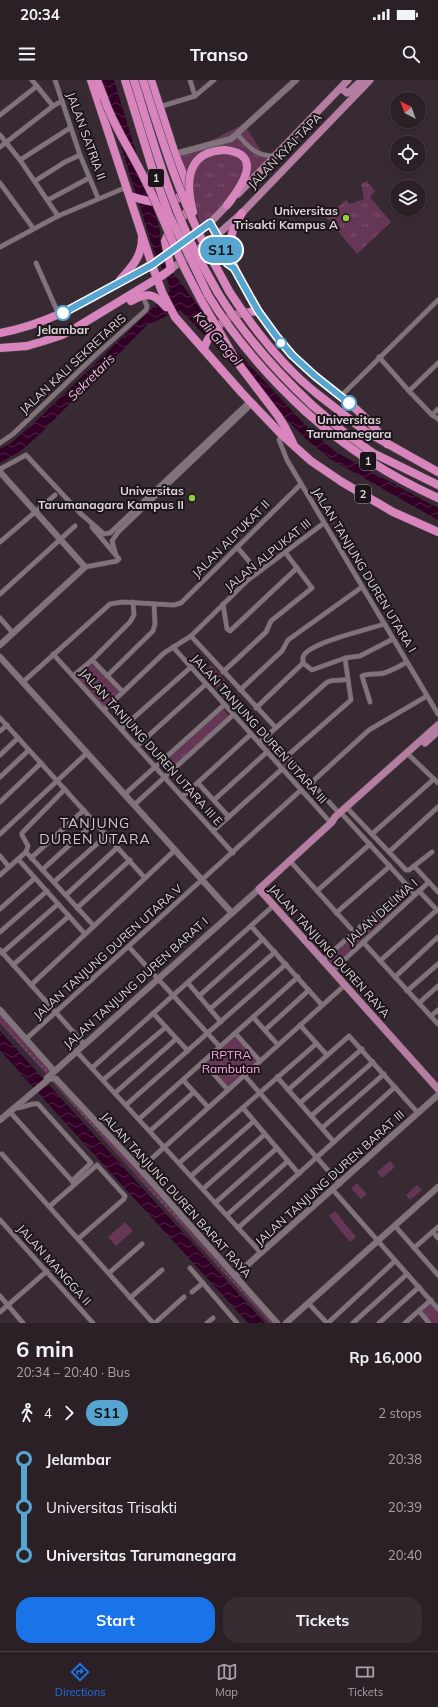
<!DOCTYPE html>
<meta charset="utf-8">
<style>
body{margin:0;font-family:Mulish,sans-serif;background:#362d32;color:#f1f3f6;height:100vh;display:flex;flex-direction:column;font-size:15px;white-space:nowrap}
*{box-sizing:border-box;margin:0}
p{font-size:13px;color:#a5a3a7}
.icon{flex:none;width:22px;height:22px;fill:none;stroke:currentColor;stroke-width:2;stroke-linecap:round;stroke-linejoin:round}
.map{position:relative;height:1243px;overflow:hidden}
.panel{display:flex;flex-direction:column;background:#2a2026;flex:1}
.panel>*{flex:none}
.badge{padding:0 8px;border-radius:13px;font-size:14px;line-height:26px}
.needle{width:26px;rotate:319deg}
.tools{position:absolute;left:390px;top:12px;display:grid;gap:8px}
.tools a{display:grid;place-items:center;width:36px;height:36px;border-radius:50%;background:#2a2026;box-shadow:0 2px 6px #0003,0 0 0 1px #463e43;font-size:20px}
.map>.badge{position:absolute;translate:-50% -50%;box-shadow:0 0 0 2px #fff}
.legs{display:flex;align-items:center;gap:6px;height:44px;padding:0 16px;font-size:13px}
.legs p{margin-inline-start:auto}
.overview{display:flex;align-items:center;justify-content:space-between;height:68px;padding:0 16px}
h1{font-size:22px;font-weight:700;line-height:30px}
.primary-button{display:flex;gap:8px;margin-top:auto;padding:8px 16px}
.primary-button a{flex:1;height:46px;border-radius:16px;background:#1a73e8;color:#fff;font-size:16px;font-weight:700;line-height:46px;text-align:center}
.primary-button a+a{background:#362d32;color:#f1f3f6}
ul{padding:0 16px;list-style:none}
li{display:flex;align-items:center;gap:14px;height:48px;font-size:15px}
li i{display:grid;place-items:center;width:6px;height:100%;margin:0 5px;background:currentColor}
li i::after{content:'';width:10px;height:10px;margin:-5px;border:3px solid;border-radius:50%;background:#2a2026}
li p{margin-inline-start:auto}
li:first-child i{background:linear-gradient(#0000 50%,currentColor 0)}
li:last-child i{background:linear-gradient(currentColor 50%,#0000 0)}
.status{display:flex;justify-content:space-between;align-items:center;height:28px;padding:0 20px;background:#2a2026;direction:ltr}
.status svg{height:11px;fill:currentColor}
header{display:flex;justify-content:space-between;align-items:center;height:52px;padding:0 16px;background:#2a2026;font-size:18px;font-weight:700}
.menu{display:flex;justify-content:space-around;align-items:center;height:56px;border-top:1px solid #463e43;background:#2a2026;font-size:11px;color:#a5a3a7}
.menu a{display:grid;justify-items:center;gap:2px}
.menu .active{color:#1a73e8}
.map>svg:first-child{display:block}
</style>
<div class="status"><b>20:34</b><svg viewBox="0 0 49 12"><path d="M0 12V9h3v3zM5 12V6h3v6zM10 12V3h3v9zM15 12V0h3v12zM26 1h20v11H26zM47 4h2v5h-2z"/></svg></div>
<header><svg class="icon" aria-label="menu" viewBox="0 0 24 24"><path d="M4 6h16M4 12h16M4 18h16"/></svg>Transo<svg class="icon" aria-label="search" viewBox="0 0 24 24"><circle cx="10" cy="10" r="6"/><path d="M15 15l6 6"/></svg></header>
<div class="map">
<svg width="438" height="1243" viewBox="0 0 438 1243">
<defs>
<pattern id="grass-dots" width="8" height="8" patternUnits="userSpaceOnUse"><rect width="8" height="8" fill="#653656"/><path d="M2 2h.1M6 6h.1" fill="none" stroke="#7a526e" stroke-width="1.8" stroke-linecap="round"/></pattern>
<pattern id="park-tufts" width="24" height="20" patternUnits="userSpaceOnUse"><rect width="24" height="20" fill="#653656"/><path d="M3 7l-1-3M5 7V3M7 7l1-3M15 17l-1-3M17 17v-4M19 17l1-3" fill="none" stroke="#7a526e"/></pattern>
<pattern id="water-waves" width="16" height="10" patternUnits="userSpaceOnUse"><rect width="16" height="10" fill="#320026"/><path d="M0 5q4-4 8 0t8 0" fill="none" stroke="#4f2445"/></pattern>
</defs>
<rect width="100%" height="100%" fill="#382a33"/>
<!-- grass -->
<g fill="url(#grass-dots)">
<polygon points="0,934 51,990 46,994 0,943"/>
<polygon points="58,1002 274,1243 269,1243 53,1003"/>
</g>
<!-- park -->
<g fill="url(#park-tufts)">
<polygon points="244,44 271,87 201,145 176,78"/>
<polygon points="367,101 375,111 370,117 391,142 357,174 326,137 346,120 350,124 364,119 361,104"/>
<polygon points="91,582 120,612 103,627 75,596"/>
<polygon points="223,629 229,636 167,692 161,685"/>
<polygon points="272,658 295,684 287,692 264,665"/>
<polygon points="406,809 411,815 331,888 325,882"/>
<polygon points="235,956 257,981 227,1008 205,982"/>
<polygon points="430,1223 438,1232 438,1242 437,1243 431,1243 420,1231"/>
</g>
<!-- pitch -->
<g fill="#653656">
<polygon points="212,585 225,601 217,608 204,592"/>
<polygon points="390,1081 395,1087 382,1098 377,1092"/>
<polygon points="357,1103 367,1114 361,1119 351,1108"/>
<polygon points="417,1105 422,1110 410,1120 406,1115"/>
<polygon points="335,1131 356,1157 350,1162 329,1136"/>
<polygon points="125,1142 133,1151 116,1166 108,1157"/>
</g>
<!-- water -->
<g fill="url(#water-waves)">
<polygon points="100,0 114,0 160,150 161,167 169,189 181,203 213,246 311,351 336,372 430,424 438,427 438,440 330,379 305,358 180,230 147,245 41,353 22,370 0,383 0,369 11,363 34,343 170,211 167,199 154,171"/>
<polygon points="0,951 265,1243 248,1243 29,1003 0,970"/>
</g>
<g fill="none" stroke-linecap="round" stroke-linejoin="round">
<defs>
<g id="street">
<polyline points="32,0 53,26"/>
<polyline points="55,0 80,75 98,118"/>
<polyline points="190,0 195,16"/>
<polyline points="159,27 195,16 214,0"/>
<polyline points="0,35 37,6"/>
<path d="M237 54C249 67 255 76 274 76"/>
<polyline points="0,55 20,80 58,136"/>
<polyline points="0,67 53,26 62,21"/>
<polyline points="20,80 70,48"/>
<polyline points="35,101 65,82 80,75"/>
<polyline points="0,103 33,148"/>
<polyline points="48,120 89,98"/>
<polyline points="0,167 58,136 127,107"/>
<polyline points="36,183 59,235"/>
<polyline points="379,277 409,311 432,335 438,339"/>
<polyline points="409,311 438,283"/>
<polyline points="341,316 438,220"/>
<polyline points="432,335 438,329"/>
<polyline points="282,355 279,360 287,380 438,634"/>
<polyline points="0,363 13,354 98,273 146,230 147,226 142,215"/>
<polyline points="0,389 26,375 81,434"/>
<polyline points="80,433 104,454 110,453 250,321"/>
<polyline points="0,462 55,415"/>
<polyline points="237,467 258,492"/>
<polyline points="116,475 112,461 118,452 252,324"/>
<polyline points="85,487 117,481 119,479 92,447"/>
<polyline points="0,514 75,446"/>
<polyline points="223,524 227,549 230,551 297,488"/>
<polyline points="0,538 13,553"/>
<polyline points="191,556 276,648"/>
<polyline points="173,567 331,743"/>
<polyline points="53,574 233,773"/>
<polyline points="92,580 123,612"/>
<polyline points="303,583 312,590 345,578 360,576 393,559"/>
<path d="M303 583C303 582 303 578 303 577 307 563 370 549 384 544"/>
<polyline points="223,592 266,552 271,541 312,508 285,472"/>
<polyline points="73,596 92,580 130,542 134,535 133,522"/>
<polyline points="107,596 153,551 155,544 154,524"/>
<polyline points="23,602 110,524 122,522 174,525 181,523 301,404"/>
<polyline points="240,610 282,571 288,560 362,507"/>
<path d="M370 622 362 596C369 593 376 595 384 593 391 591 400 586 407 582"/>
<polyline points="256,628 303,583"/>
<polyline points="104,630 164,573 191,556 248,500 324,443"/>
<polyline points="0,638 145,798"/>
<polyline points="121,649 191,587"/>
<polyline points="0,651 7,645"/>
<polyline points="268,655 339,733"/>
<path d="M259 663 326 603C333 598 339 602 348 599"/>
<polyline points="137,666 206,604"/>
<polyline points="0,675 18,658"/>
<polyline points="287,676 351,620 345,578"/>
<polyline points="410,676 438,703"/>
<polyline points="0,697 29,670"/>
<polyline points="312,702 369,650 427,616"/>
<polyline points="198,703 229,737"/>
<polyline points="125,714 224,625"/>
<polyline points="182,717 251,654"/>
<polyline points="214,720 267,672"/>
<polyline points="0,722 41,683"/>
<polyline points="134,725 233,635"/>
<polyline points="349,730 406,790 409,790 432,772"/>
<polyline points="343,735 415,814"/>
<polyline points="213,751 282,689"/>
<polyline points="0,754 87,673"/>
<polyline points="372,754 434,699"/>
<polyline points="26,772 94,846"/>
<polyline points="26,772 28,766 22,755 22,753 65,709"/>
<polyline points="389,772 438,727"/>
<polyline points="0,776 9,787"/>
<polyline points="31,778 84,730"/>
<polyline points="18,779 85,854"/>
<polyline points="290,781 354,852"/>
<polyline points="414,786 438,812"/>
<polyline points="42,790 95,742"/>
<polyline points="0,795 26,772"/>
<polyline points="54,802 107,755"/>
<polyline points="317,811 370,764"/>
<polyline points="419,811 438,831"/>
<polyline points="66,815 118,767"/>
<polyline points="77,828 130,780"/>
<polyline points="0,829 35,798"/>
<polyline points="336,833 390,786"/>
<polyline points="251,846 322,925"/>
<polyline points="0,852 47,811"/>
<polyline points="363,862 438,944"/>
<polyline points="129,867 220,967"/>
<polyline points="0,870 84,964"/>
<polyline points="2,873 58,824"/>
<polyline points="322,881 407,805"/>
<polyline points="380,881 437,830"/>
<polyline points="13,885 69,836"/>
<polyline points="332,891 429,802"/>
<polyline points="395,897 438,857"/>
<polyline points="188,903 221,942"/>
<polyline points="31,905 175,770"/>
<polyline points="407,911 438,884"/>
<polyline points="199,916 263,859"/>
<polyline points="419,923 438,906"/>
<polyline points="210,929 275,872"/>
<polyline points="153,933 188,971"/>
<polyline points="431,936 438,930"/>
<polyline points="253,937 278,965"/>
<polyline points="300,945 327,975"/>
<polyline points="265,950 309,910"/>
<polyline points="235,953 260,981"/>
<polyline points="26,959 301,710"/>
<polyline points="76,971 261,1173"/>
<polyline points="203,982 228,1010"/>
<polyline points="92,988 273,826"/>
<polyline points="244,995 340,1104"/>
<polyline points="277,997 334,1062"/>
<polyline points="103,1000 166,947"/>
<polyline points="183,1000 208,1027"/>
<polyline points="288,1010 349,956 418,1033"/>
<polyline points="115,1013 176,959"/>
<polyline points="300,1023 362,969"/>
<polyline points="126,1025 286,884"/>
<path d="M13 1028C22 1030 30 1022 38 1024L91 1083 72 1101"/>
<polyline points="243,1028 299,1094"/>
<polyline points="10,1032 73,1102"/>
<polyline points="311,1036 373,982"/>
<polyline points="139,1039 298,897"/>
<polyline points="322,1048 384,994"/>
<polyline points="150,1051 194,1012"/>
<polyline points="2,1074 153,1243"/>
<polyline points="179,1083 316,964"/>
<polyline points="140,1089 345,905"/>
<polyline points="191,1096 254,1041"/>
<polyline points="203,1109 265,1054"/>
<polyline points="333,1110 438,1229"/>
<polyline points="215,1123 277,1068"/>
<polyline points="50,1126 97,1085 125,1116 124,1119 78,1159"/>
<polyline points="227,1135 288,1081"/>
<polyline points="0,1140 93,1243"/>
<polyline points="395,1146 438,1195"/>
<polyline points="238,1148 395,1007"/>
<polyline points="433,1152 438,1158"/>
<polyline points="414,1168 438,1147"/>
<polyline points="190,1188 237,1243"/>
<polyline points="109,1193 142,1164"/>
<polyline points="192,1212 203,1203"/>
<polyline points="0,1216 23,1243"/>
<polyline points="130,1218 162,1190"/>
<polyline points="309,1224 327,1243"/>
<polyline points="419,1231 429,1243"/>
<polyline points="0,1232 47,1191"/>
<polyline points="155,1243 184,1217"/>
<polyline points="207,1243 213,1238"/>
<polyline points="328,1243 395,1181"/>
<polyline points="353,1243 407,1194"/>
<polyline points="379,1243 419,1207"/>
<polyline points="405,1243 431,1220"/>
</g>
<g id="secondary">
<polyline points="175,74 231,59 296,0"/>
<polyline points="0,392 85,487 0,565"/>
<polyline points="0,577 232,833"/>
<polyline points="0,930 54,991"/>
<polyline points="47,998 259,809"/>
<polyline points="0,1040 50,998 56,999 140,1089 277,1243"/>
<polyline points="235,1196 438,1015"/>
<polyline points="286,1243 438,1107"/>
</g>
<g id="primary">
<polyline points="341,8 347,13 349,12 362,0"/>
<polyline points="238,114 348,0"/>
<polyline points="184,161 210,143 231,121"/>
<polyline points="171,189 217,155 242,133 370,0"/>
<polyline points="438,645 335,737 332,742 259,809 438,1009"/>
<polyline points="425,663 438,651"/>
</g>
<g id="highway">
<polyline points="91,0 152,185 162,212 175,237 242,313 282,355 311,381 342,402 393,432 438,452"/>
<polyline points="97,0 104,18"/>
<polyline points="151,0 175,74 189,108"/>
<path d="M225 70C265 74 241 107 227 125"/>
<path d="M130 116C145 121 180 131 184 108"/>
<path d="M242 133C222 163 229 180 245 208 263 241 285 272 315 296 341 317 368 335 387 364"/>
<polyline points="214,183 229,211"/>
<polyline points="204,188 218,213"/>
<polyline points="197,192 208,215"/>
<polyline points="188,195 201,220"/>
<path d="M120 200C132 187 142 176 142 158"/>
<path d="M131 221C147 212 154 213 166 227"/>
<path d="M0 253C43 245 78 226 115 205 133 194 151 186 168 173"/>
<polyline points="0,268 27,266 44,261 62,255 77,247 163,195 171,189 165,161 168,154 191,127"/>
<path d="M204 269C207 257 219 243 230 237 238 233 249 232 258 231"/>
<polyline points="316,313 365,351 438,392"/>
<polyline points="312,325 346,354 373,373 438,405"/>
<path d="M306 332C345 367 389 396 438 418"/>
<polyline points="278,336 285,347 293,363"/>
</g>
</defs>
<!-- street casing -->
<use href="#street" stroke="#544950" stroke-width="5.5"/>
<!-- secondary casing -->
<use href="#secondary" stroke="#544950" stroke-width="7"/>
<!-- primary casing -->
<use href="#primary" stroke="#544950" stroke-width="8"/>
<!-- highway casing -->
<use href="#highway" stroke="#544950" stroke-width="9"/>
<!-- street -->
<use href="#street" stroke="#82727c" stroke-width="4.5"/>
<!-- secondary -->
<use href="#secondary" stroke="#82727c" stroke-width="6"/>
<!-- primary -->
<use href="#primary" stroke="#b67da3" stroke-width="7"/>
<!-- highway -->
<use href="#highway" stroke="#d884bd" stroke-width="8"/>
<defs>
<g id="highway-bridge">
<polyline points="125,0 153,91 169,135 197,192"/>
<path d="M134 0C154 64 171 129 204 188"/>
<path d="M143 0C163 63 182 125 214 183"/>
<path d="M104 18C114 48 132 72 145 100 161 131 172 164 188 195"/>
<path d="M193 132C185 101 187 71 225 70"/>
<path d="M229 211C253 248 281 285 316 313"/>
<path d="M218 213C244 255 276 291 312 325"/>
<path d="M208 215C235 259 268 297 306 332"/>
<polyline points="201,220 237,282 278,336"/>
</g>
</defs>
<!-- highway-bridge casing -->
<use href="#highway-bridge" stroke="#544950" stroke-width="9" stroke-linecap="butt"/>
<!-- highway-bridge -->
<use href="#highway-bridge" stroke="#d884bd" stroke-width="8"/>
</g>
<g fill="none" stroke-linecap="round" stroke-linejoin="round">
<defs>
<polyline id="line-1" points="63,233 152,185 210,143 217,155 222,173 227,183 234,188 258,231 277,257 292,275 315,296 349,323"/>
</defs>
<!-- line-1 casing -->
<use href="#line-1" stroke="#fff" stroke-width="9"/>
<!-- line-1 -->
<use href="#line-1" stroke="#57a6d2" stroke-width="6"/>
</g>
<!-- markers -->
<g fill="#91cd40" stroke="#1b1519" stroke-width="1.5">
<circle cx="346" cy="138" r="4"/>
<circle cx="192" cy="418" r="4"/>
</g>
<g fill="#fff" stroke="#57a6d2" stroke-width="2">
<circle cx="63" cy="233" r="7"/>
<circle cx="281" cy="263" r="5"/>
<circle cx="349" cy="323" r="7"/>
</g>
<g text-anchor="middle" stroke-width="4" stroke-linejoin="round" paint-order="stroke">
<!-- shield labels -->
<g fill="#1b1519" stroke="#a29a9f" stroke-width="1">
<rect x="148" y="89" width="16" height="18" rx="3"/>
<rect x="360" y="372" width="16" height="18" rx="3"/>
<rect x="355" y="405" width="16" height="18" rx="3"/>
</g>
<g font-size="11" font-weight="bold" fill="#dcd3d9">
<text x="156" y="102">1</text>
<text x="368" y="385">1</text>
<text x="363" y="418">2</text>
</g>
<!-- street labels -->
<g font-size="12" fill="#dcd3d9" stroke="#1b1519">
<text transform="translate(86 56) rotate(70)" y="4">JALAN SATRIA II</text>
<text transform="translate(285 71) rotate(-46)" y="4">JALAN KYAI TAPA</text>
<text transform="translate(73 284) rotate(-43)" y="4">JALAN KALI SEKRETARIS</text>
<text transform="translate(231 459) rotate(-45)" y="4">JALAN ALPUKAT II</text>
<text transform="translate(268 475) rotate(-39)" y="4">JALAN ALPUKAT III</text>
<text transform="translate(364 490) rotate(59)" y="4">JALAN TANJUNG DUREN UTARA I</text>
<text transform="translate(259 649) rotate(48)" y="4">JALAN TANJUNG DUREN UTARA III</text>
<text transform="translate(151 667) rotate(48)" y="4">JALAN TANJUNG DUREN UTARA III E</text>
<text transform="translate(382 832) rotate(-42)" y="4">JALAN DELIMA I</text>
<text transform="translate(329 871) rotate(48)" y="4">JALAN TANJUNG DUREN RAYA</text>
<text transform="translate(108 872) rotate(-42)" y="4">JALAN TANJUNG DUREN UTARA V</text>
<text transform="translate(136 903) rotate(-42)" y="4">JALAN TANJUNG DUREN BARAT I</text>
<text transform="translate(330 1098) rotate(-42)" y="4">JALAN TANJUNG DUREN BARAT III</text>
<text transform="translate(176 1115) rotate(48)" y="4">JALAN TANJUNG DUREN BARAT RAYA</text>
<text transform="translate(54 1185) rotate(48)" y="4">JALAN MANGGA II</text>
</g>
<!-- poi labels -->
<g font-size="12" font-weight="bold" fill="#dcd3d9" stroke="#1b1519" text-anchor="end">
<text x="338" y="135">Universitas<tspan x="338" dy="14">Trisakti Kampus A</tspan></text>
<text x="184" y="415">Universitas<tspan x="184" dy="14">Tarumanagara Kampus II</tspan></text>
</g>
<!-- stop labels -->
<g font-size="12" font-weight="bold" fill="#dcd3d9" stroke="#1b1519">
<text x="63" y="254">Jelambar</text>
<text x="349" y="344">Universitas<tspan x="349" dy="14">Tarumanegara</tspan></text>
</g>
<!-- park labels -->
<g font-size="12" fill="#fea8e2" stroke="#1b1519">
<text x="231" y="979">RPTRA<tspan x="231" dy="14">Rambutan</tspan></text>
</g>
<!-- water labels -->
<g font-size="13" font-style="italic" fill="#fbb5e4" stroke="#1b1519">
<text transform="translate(218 258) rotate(49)" y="5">Kali Grogol</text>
<text transform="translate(91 297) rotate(-45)" y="5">Sekretaris</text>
</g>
<!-- quarter labels -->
<g font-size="14" letter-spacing="1" fill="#d4c2cd" stroke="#1b1519">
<text x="95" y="748">TANJUNG<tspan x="95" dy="16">DUREN UTARA</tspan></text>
</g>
</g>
</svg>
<div class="tools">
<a><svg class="needle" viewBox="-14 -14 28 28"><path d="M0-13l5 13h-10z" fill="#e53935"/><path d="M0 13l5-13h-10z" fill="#a5a3a7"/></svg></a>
<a><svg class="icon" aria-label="locate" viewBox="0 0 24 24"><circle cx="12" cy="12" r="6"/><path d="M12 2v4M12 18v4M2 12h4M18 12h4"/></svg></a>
<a><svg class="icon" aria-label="layers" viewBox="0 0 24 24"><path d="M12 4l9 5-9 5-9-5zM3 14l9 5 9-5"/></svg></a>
</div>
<b class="badge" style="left:221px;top:170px;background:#57a6d2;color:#111">S11</b>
</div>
<section class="panel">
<div class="overview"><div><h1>6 min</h1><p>20:34 – 20:40 · Bus</p></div><b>Rp 16,000</b></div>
<div class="legs"><svg class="icon" aria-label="walk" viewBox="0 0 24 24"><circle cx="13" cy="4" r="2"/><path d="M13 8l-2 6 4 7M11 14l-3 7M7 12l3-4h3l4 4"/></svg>4<svg class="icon" aria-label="forward" viewBox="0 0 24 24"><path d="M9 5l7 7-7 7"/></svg><b class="badge" style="background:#57a6d2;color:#111">S11</b><p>2 stops</p></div>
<ul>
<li><i style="color:#57a6d2"></i><b>Jelambar</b><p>20:38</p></li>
<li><i style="color:#57a6d2"></i><span>Universitas Trisakti</span><p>20:39</p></li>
<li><i style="color:#57a6d2"></i><b>Universitas Tarumanegara</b><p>20:40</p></li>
</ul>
<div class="primary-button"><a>Start</a><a>Tickets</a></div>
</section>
<nav class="menu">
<a class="active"><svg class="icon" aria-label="directions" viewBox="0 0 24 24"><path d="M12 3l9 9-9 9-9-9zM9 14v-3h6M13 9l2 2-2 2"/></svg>Directions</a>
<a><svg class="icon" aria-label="map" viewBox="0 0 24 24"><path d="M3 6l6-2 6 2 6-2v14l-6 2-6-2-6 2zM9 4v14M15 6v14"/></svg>Map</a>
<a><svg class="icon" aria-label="tickets" viewBox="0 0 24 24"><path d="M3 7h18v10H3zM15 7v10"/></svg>Tickets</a>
</nav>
